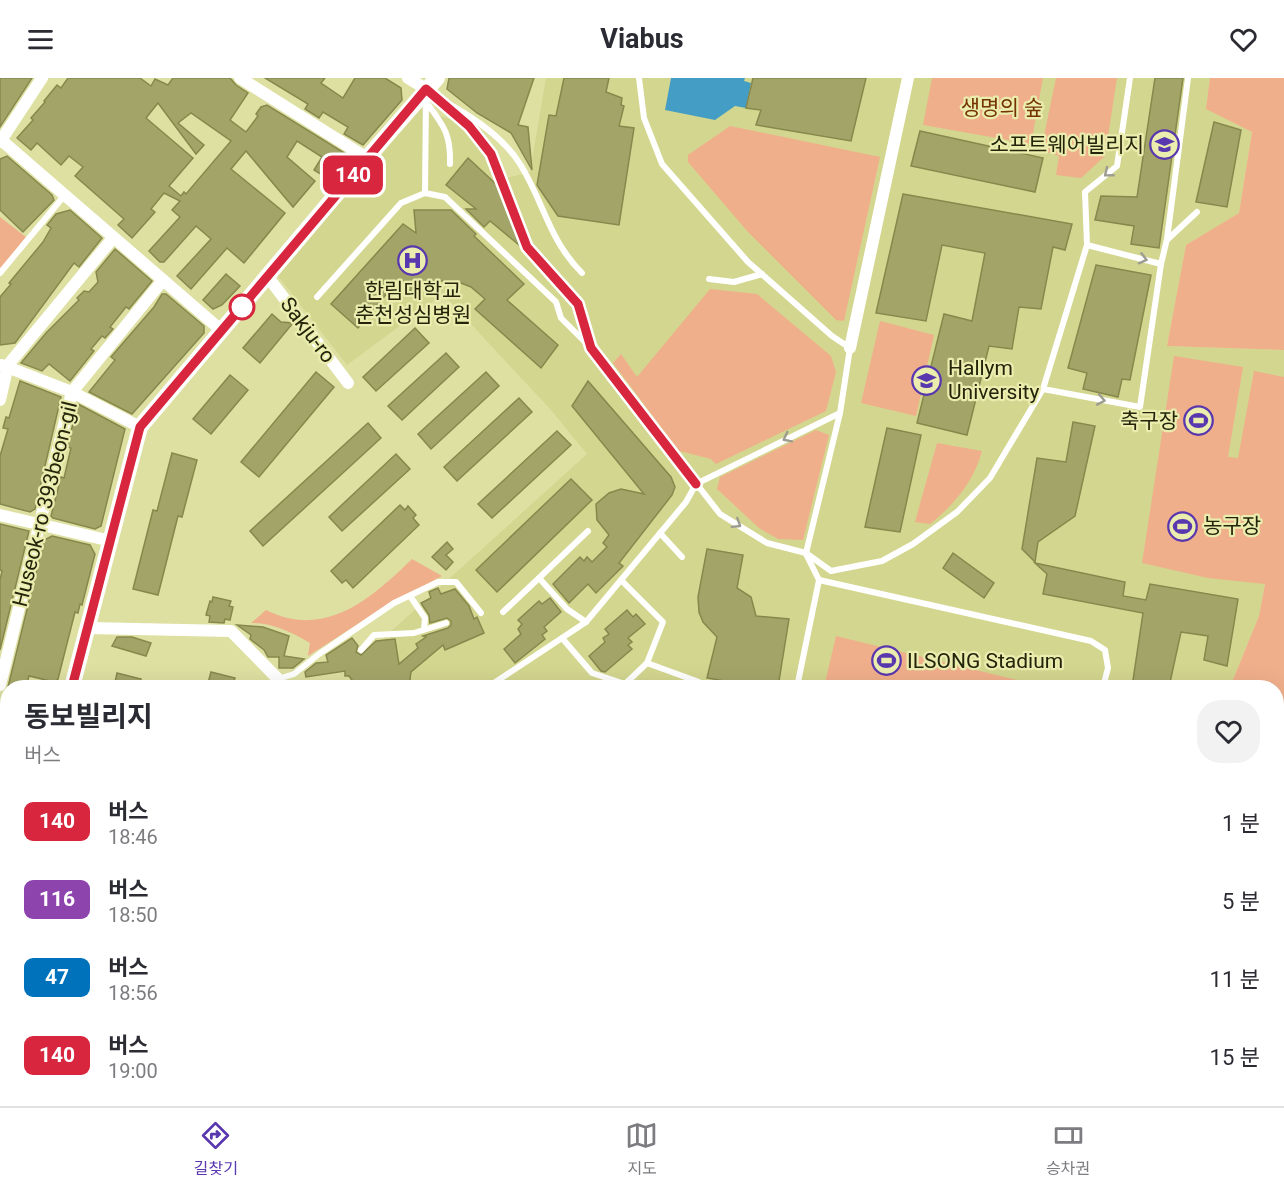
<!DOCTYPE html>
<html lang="ko">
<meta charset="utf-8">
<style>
body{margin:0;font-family:Roboto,"Noto Sans KR",sans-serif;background:#f2f2f3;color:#2b2b33;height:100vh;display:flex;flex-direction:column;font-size:22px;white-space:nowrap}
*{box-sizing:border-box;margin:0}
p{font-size:20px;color:#7c7c81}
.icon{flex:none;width:33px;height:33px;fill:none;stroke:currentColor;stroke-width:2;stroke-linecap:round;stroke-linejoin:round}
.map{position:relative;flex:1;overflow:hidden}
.side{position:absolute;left:0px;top:602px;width:1284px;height:428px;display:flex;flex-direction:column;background:#fff;border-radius:24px 24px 0 0;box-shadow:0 6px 24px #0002}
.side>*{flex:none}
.badge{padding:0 12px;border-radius:9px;font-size:21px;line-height:39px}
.map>.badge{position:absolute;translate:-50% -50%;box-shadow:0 0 0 3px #fff}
.round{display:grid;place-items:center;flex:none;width:63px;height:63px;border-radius:24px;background:#f2f2f3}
.head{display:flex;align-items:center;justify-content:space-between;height:102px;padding:0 24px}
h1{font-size:28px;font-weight:700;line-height:45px}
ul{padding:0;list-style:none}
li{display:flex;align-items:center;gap:18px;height:78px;padding:0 24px}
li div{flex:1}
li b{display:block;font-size:22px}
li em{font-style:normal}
li .badge{min-width:66px;font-weight:700;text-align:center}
header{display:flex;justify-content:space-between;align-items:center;height:78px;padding:0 24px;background:#fff;font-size:27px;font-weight:700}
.dock{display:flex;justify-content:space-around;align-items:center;height:84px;border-top:2px solid #e1e1e2;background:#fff;font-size:16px;color:#7c7c81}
.dock a{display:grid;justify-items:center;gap:3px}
.dock .selected{color:#5937af}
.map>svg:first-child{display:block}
</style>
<header><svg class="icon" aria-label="menu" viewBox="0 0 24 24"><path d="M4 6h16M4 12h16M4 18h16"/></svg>Viabus<svg class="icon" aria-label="heart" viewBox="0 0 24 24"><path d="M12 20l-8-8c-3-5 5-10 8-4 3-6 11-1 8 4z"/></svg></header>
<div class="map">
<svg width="1284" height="1028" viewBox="0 0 1284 1028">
<rect width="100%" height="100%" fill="#dde0a1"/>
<!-- built -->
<polygon fill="#d3d68e" points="546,0 1210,0 1207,31 1252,54 1239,135 1186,167 1167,268 1284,272 1284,397 1259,538 1230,609 385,609 365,577 587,376 551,332 443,216 347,287 275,194 374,87 418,30 469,48 491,76 503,101 530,94"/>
<!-- green -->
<g fill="#f0af8b">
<polygon points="932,0 1043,0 1031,66 923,47"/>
<polygon points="1056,0 1117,0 1105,78 1081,100 1056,97 1059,78 1041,72"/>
<polygon points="1210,0 1284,0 1284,272 1167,268 1186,167 1239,135 1252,54 1206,31"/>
<polygon points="730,48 880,79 844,243 836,242 748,154 688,84 688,77"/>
<polygon points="0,139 26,159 0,192"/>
<polygon points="710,211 757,216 831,278 836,294 826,333 716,386 711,381 679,373 613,285 621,276 637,299"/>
<polygon points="880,243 934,257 916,338 861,325"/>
<polygon points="1174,278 1243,289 1228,379 1238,380 1254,293 1284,299 1284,1025 1276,1020 1276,609 1230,609 1259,538 1265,506 1208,500 1142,485"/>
<polygon points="816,352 829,357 803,462 778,461 759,450 717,411 720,399"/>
<path d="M937 365 982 373C974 403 954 427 930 446L915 444Z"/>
<path d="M412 481 442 498 378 533 308 578 310 565C292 554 271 544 251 545L266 532C325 562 372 520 412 481Z"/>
<polygon points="836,558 1046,609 824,609"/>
</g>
<!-- water -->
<polygon fill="#439dc4" points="671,0 745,0 744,3 751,5 746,30 735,28 715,42 665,32"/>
<!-- building -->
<g fill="#a3a568" stroke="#86884c" stroke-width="1.5" fill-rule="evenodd">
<polygon points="0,0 32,0 0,49"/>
<path d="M68 0H140L151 8 155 1 168 7 173 0H230L236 7 248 15 230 42 246 54 258 38 256 36 261 29 267 27 346 76 344 79 348 82 332 103 314 92 322 79 297 63 287 79 315 103 293 129 246 73 231 91 285 135 244 185 227 170 191 211 177 198 211 161 196 148 164 184H160L149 173 180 139 172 132 180 123 164 115 151 131 155 134 132 160 118 147 124 141 75 98 83 89 69 78 61 87 37 65 31 72 17 60 33 42 31 40 45 24 44 23 57 7 61 10ZM158 25 196 76 204 67 178 45 191 35 231 63 186 116 184 114 181 118 169 108 193 80 146 40Z"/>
<polygon points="265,0 325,0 321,5 343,20 355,0 385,0 401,10 402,22 363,67 344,56 348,49 323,34 319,40 305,31 308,26"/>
<polygon points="449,0 534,0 518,47 528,49 532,92 511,55 477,35 447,11"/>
<polygon points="564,0 609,0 606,14 622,20 621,27 624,28 619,48 634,50 619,147 558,138 537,107 549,37 556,38"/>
<polygon points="753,0 866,0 851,63 756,47 761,32 746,30"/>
<polygon points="1155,0 1183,0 1159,170 1131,166 1134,148 1095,142 1101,118 1137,119"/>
<polygon points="1214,44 1241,52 1227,129 1196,124"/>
<polygon points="920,53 1043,80 1035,114 911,88"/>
<polygon points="7,78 52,117 54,122 23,154 0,132 0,81"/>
<polygon points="468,80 498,108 519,167 490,143 484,149 466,131 476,131 446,107"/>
<polygon points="903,116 1072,146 1065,172 1053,169 1041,231 1019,229 1012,271 989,268 967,357 917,345 944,236 972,243 985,175 942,167 926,243 876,235"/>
<polygon points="70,132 102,160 79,189 74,185 15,265 0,267 0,219 11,206 9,205 43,164 51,150 47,147 56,136"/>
<polygon points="414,132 451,132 476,156 474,158 524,206 507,222 558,267 541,290 475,231 485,221 471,209 456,203 425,203 413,215 398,202 358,250 331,226 403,146 416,155"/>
<polygon points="115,171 152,203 129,231 126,229 110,249 113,251 105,260 102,258 91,271 94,273 70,303 49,286 42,293 21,285 46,255 79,222 77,220 84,213 89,214 98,204 96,194"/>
<polygon points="1096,187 1151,197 1130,302 1122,301 1118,319 1083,311 1087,295 1068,290"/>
<polygon points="226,196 240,208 222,227 213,231 203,222"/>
<polygon points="162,216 166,216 204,248 204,255 132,336 89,314 115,282 111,279 154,229"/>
<polygon points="272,236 281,244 293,245 260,285 243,270"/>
<polygon points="415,250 429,265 376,313 363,299"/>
<polygon points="446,275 459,289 402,342 388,328"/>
<polygon points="316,294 334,309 259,399 241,384"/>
<polygon points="486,294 499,308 431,371 418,356"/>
<polygon points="230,297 248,312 211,356 193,341"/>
<polygon points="20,303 61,319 35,431 30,434 0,426 0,378 8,351 3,350 6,339 9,340"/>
<polygon points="588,303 671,399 675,409 672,417 619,485 623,488 596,515 588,506 569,525 553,506 580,479 584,483 587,479 592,484 607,469 603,465 609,457 597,442 596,426 609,415 621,411 644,416 572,328"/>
<polygon points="519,320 532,334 457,403 444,389"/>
<polygon points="78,326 125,351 101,448 95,451 53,440 51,438 61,399 64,400 71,370 67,369"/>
<polygon points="1073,344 1095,348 1075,438 1038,464 1035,484 1022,471 1037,380 1066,384"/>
<polygon points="368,345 381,360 263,468 250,453"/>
<polygon points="887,350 921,357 900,454 865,449"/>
<polygon points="557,353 571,367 492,440 478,426"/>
<polygon points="172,375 197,382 182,439 178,438 158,517 133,511 153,432 157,433"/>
<polygon points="396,376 410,391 342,453 329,439"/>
<polygon points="571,401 592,422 497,514 476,492"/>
<polygon points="400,427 405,432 408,428 416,437 413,440 419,447 353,510 346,502 342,505 331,493"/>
<polygon points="0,446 29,453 0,572 0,502 2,493 0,492"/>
<polygon points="52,458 90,467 95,476 82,527 80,526 78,535 75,534 58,601 54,604 29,598 26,609 8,609 44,462"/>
<polygon points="447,464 453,471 446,477 453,484 446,492 432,479"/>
<polygon points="707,471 743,477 737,510 751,519 756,538 789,541 778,609 759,609 707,600 717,559 703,544 699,534 698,519"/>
<polygon points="953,475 994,505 984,520 943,490"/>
<polygon points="1035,485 1125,504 1123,518 1146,522 1150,506 1238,521 1227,588 1204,582 1208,558 1181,554 1169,609 1132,609 1143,535 1043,516 1047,496"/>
<polygon points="438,510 441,516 455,511 469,528 474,541 477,539 484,555 445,572 443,567 411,594 409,609 357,609 349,598 345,598 345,593 306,599 305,594 316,585 328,584 326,577 352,560 358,568 356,574 361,577 376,563 395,561 399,586 418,570 416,566 426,559 423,558 448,550 451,547 451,543 447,540 430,545 429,537 421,525 431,520 429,514"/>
<polygon points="213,519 231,523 229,528 233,529 230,542 225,541 224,545 209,544 210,538 206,537 210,523 212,524"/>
<polygon points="550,520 561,534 544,549 547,553 542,557 545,561 515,585 504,571 521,556 518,551 522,546 518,542 539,523 542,526"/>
<polygon points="627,532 633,539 636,536 645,546 628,560 632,564 628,567 632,571 605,594 601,593 589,578 605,564 603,560 609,556 605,551"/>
<polygon points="237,547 263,549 289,558 284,578 304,581 293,590 279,590 279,579 268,579 264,572 250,561 251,557"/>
<polygon points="117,559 132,559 151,565 146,578 112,568"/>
<polygon points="211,594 235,600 232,609 207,609"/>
<polygon points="117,595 141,601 139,609 114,609"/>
</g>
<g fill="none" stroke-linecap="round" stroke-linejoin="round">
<!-- lane -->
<g stroke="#fff" stroke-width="6">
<polyline points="639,0 644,40 662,86 748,184 832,258 850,270 840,335 806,475"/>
<polyline points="429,14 469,48 491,76 527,169 578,226 591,270 720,436 767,465 806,475 831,493 882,483 913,466 957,434 990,400 1043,311 1087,167 1085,114 1117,88 1130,0"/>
<path d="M445 24C473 39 503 59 520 86 544 124 548 161 582 195"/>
<path d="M427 25C444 48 451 57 450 86"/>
<polyline points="425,115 445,119 556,224 561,240 590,269"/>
<polyline points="1168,161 1197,134"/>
<polyline points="1087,167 1161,186 1167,161 1188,0"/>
<polyline points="0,195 64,118"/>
<polyline points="709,201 734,204 762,196"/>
<polyline points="317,219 401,125 425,115 426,18"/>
<polyline points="1043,311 1140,329 1161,186"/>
<polyline points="660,455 682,479"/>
<polyline points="621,502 663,544 647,585 699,604 698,609"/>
<polyline points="819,502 1091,563 1105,572 1108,590 1103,609"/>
<polyline points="410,518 425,540 424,551"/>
<polyline points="503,534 539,500"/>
<polyline points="586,544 567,531 539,500 588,453"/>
<polyline points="562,560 592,595 625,606"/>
<polyline points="361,572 374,557 414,555 446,545"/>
<polyline points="278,601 294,596 319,576 394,525 438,504 456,504 481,535"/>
<polyline points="623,608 647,585"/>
<polyline points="488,609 586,544 686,424 696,406 840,335"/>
<polyline points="797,609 819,502 806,476"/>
</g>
<!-- street -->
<g stroke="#fff" stroke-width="12">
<polyline points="240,0 367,80"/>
<polyline points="408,0 426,11"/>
<polyline points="0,61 222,253"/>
<polyline points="0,64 42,0"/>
<polyline points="268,199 348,305"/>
<polyline points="850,270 908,0"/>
<polyline points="2,287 72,314 140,349"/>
<polyline points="0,322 8,287 113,160"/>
<polyline points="0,437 111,463"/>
<polyline points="88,550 231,553 278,601"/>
<polyline points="0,607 72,314 163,202"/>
<polyline points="0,754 8,756"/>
<polyline points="0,938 8,939"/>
<polyline points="709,1022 709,1028"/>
<polyline points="963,1022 966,1028"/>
<polyline points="127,1028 128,1022"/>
<polyline points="336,1028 337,1022"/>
<polyline points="546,1028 546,1022"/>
</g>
<!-- secondary -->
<g stroke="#fff" stroke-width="16">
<polyline points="72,609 140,349 367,80 437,0"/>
<polyline points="0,930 8,897"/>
</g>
</g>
<!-- one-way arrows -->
<defs><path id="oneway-chevron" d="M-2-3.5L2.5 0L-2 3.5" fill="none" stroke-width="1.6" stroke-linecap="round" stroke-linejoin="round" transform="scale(1.5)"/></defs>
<g stroke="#9c9c91">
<use href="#oneway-chevron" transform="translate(1108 95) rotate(141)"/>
<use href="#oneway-chevron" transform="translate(1143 181) rotate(14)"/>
<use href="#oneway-chevron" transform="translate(1101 322) rotate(11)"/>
<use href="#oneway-chevron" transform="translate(787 360) rotate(153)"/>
<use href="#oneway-chevron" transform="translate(737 446) rotate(32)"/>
</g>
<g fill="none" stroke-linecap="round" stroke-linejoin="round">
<defs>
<polyline id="line" points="72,609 140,349 426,11 469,48 491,76 527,169 578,226 591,270 696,406"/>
</defs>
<!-- line casing -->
<use href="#line" stroke="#fff" stroke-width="14"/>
<!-- line -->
<use href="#line" stroke="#d7263d" stroke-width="9"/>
</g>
<!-- icons -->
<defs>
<symbol id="university-ring" viewBox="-11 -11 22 22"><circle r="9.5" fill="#eaedae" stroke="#5937af" stroke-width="1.5"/><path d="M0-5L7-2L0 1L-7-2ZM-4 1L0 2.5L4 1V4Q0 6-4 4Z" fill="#5937af"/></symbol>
<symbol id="hospital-ring" viewBox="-11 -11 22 22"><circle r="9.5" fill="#eaedae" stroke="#5937af" stroke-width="1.5"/><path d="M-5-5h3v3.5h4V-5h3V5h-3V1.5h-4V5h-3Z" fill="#5937af"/></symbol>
<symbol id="stadium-ring" viewBox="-11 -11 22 22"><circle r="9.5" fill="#eaedae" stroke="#5937af" stroke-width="1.5"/><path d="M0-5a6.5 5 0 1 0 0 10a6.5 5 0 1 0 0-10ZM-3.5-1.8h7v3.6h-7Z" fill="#5937af"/></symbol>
</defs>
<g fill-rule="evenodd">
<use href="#university-ring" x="1148" y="50" width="33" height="33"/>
<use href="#hospital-ring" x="396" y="166" width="33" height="33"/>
<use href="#university-ring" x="910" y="286" width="33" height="33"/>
<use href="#stadium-ring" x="1182" y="326" width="33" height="33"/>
<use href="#stadium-ring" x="1166" y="432" width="33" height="33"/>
<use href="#stadium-ring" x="870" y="566" width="33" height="33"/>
</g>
<!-- markers -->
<circle fill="#fff" stroke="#d7263d" stroke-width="3" cx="242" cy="229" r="12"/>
<g text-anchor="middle" stroke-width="4.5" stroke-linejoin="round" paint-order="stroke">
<!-- park labels -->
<g font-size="21" fill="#743300" stroke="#eaedae">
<text x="1002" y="37">생명의 숲</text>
</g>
<!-- poi labels -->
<g font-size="21" fill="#24240b" stroke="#eaedae" text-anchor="start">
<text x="1144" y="74" text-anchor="end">소프트웨어빌리지</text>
<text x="413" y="220" text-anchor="middle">한림대학교<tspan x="413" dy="24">춘천성심병원</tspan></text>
<text x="948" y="297">Hallym<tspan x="948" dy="24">University</tspan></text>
<text x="1178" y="350" text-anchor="end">축구장</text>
<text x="1203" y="455">농구장</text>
<text x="907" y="590">ILSONG Stadium</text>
</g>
<!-- street labels -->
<g font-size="21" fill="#24240b" stroke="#eaedae">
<text transform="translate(308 252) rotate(53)" y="7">Sakju-ro</text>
<text transform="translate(45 426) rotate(-76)" y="7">Huseok-ro 393beon-gil</text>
</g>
</g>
</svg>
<b class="badge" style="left:353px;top:97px;background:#d7263d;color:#fff">140</b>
<section class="side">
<div class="head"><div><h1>동보빌리지</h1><p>버스</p></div><a class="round"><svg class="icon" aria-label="heart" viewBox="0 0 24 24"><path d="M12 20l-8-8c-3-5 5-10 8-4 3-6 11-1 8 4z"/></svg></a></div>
<ul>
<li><span class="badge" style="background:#d7263d;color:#fff">140</span><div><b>버스</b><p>18:46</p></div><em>1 분</em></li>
<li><span class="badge" style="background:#8e44ad;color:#fff">116</span><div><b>버스</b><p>18:50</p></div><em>5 분</em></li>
<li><span class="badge" style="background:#0072bc;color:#fff">47</span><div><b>버스</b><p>18:56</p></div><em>11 분</em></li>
<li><span class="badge" style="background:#d7263d;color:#fff">140</span><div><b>버스</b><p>19:00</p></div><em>15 분</em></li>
</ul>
</section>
</div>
<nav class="dock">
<a class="selected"><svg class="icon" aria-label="directions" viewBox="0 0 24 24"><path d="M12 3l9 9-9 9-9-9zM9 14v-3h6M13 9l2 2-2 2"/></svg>길찾기</a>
<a><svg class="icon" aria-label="map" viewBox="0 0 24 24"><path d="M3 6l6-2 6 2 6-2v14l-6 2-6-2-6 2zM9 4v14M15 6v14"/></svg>지도</a>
<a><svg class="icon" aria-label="tickets" viewBox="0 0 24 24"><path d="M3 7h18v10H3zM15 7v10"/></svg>승차권</a>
</nav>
